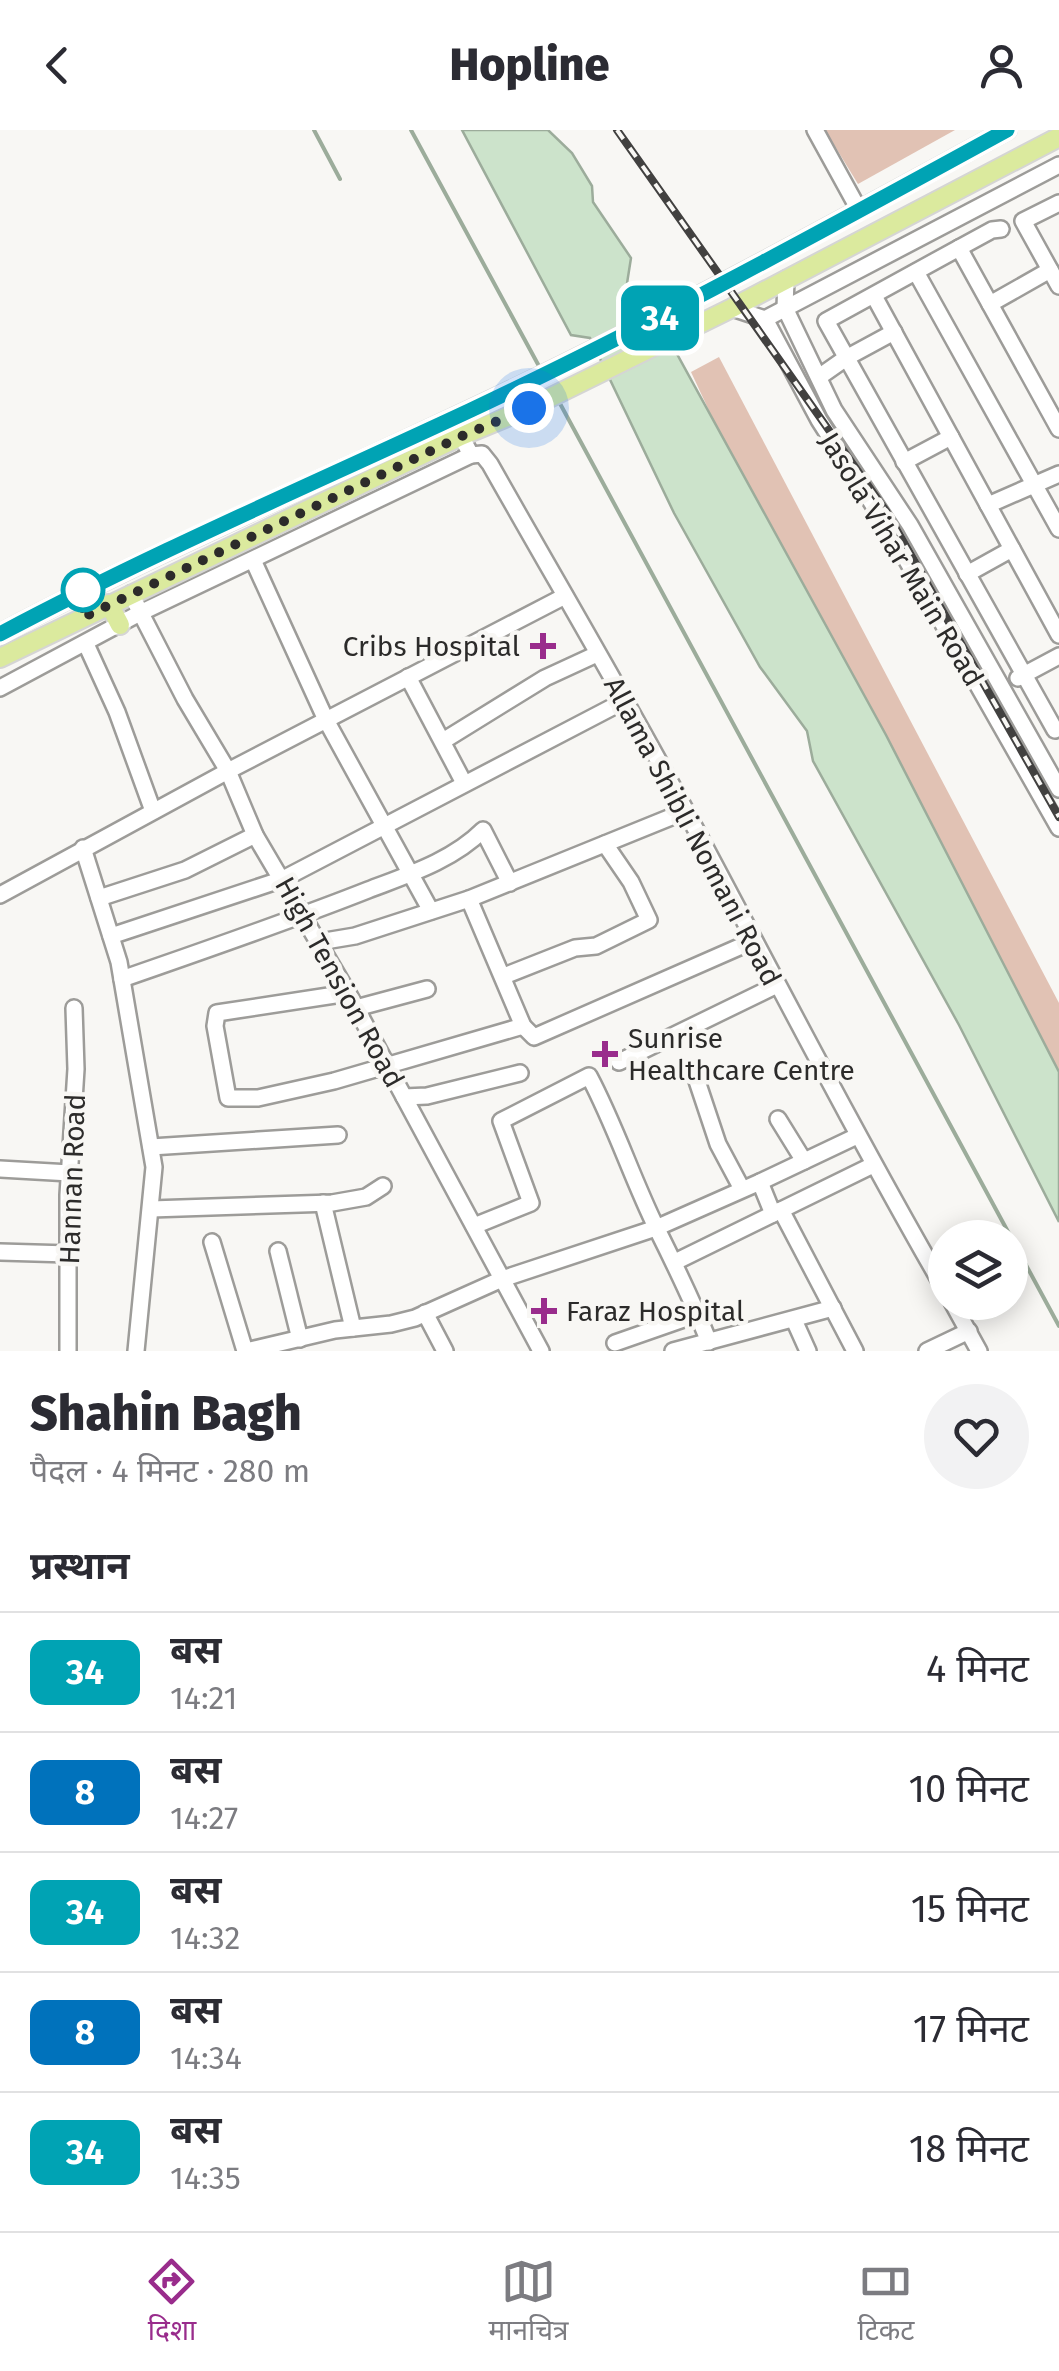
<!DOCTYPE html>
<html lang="hi">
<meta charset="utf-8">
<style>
body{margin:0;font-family:"Fira Sans","Noto Sans Devanagari",sans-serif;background:#f2f2f3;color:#2b2b33;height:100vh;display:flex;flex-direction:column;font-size:38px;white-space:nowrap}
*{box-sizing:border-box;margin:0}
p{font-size:32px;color:#7c7c81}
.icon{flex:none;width:55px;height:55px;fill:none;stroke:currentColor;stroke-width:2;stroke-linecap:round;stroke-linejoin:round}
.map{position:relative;height:1221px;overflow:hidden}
.side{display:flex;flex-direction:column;background:#fff;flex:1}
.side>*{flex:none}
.badge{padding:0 20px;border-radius:15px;font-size:35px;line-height:65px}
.fabs{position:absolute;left:928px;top:1090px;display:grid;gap:20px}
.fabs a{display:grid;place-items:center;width:100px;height:100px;border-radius:50%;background:#fff;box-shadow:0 5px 25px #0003;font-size:50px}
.you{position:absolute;width:50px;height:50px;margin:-25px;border:8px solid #fff;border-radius:50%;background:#1a73e8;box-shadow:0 0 0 15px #1a73e833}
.map>.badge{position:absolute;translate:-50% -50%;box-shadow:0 0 0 5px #fff}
h2{padding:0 30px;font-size:38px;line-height:90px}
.round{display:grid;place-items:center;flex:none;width:105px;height:105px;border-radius:52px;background:#f2f2f3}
.headline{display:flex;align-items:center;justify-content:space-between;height:170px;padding:0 30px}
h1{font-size:48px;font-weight:800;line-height:75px}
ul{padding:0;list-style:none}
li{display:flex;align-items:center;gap:30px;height:120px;padding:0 30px;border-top:2px solid #e1e1e2}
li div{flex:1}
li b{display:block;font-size:38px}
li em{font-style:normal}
li .badge{min-width:110px;font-weight:700;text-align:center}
header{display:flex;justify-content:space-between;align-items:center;height:130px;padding:0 30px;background:#fff;font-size:45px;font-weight:800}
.tab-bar{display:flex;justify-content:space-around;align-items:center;height:140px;border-top:2px solid #e1e1e2;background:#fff;font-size:28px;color:#7c7c81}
.tab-bar a{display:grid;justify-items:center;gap:5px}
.tab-bar .active{color:#992c8c}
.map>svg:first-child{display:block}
</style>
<header><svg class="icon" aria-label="back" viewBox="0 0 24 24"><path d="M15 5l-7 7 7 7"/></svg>Hopline<svg class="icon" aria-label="person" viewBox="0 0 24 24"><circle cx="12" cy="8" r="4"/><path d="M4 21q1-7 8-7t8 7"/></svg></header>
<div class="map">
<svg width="1059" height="1221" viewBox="0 0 1059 1221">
<rect width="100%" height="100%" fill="#f8f7f4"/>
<!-- green -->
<g fill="#e1c2b4">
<polygon points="825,0 955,0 858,54"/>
<polygon points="719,227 1059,873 1059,942 846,574 691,242"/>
</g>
<!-- water -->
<polygon fill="#cce3cb" stroke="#9cac9b" stroke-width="2.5" points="462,0 548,0 572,23 592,56 593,72 631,128 625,166 655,184 886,605 1059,942 1059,1092 959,895 813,631 807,601 760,537 674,383 590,208 571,205"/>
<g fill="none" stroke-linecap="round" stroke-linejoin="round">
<!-- stream -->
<g stroke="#9cac9b" stroke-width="4">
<polyline points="314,0 340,49"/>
<polyline points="411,0 540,238"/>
<polyline points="557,268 1059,1196"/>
</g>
<defs>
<g id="minor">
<polyline points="815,0 859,80"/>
<polyline points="1059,73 1023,91 1059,156"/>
<polyline points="1001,99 992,100 959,118 826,191 1055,600"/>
<polyline points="959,118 1059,299"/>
<polyline points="916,142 1059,399"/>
<polyline points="786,149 785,178 834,280 910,395 1059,659"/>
<polyline points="874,166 1059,505"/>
<polyline points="990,174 1050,140"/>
<polyline points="732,178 765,189 819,290 893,406 1059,698"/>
<polyline points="765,189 1059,35"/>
<polyline points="819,247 846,228 894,202"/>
<path d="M461 306 471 325 482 324 490 334C556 451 625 567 688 685 773 844 855 1004 945 1160"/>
<polyline points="904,332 951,307"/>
<polyline points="988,375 1059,344"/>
<polyline points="253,430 326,590 431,781"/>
<polyline points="967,444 1012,419"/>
<polyline points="131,464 185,569 228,641 255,705 348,863 541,1221"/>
<polyline points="86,514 117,582 153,681"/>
<polyline points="408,547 464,653"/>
<polyline points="1018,548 1059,526"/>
<polyline points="0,558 140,483 471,325"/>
<polyline points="443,611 545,548 597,524"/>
<polyline points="83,718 119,832 154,1037 136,1221"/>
<polyline points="0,765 228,641 565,466"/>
<polyline points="99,768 185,740 255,705"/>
<polyline points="469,769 523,896 534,907 753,811"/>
<polyline points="111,806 283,749 624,571"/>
<polyline points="319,812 355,806 469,769 686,681"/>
<polyline points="504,846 575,818 596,816 649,790 631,752 605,714"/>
<path d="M122 849C205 820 287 792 368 760 407 745 452 731 483 700L510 753"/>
<polyline points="348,863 217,883 215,896 228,968 258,968 334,951 523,896"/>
<polyline points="356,878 427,859"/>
<polyline points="619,932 777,855"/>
<polyline points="697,951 718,1014 742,1059"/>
<polyline points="404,967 427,966 520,943"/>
<polyline points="778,989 804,1031"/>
<polyline points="151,1017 338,1005"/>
<polyline points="0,1039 70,1043"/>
<polyline points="760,1052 857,1006"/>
<polyline points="323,1073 353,1198"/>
<polyline points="151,1079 332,1073 366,1067 383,1056"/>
<polyline points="781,1080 855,1221"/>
<path d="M474 1096 531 1073 501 991 589 946C615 995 632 1048 656 1097 675 1135 693 1172 709 1212"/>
<polyline points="212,1112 245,1221"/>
<polyline points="278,1121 300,1209"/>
<polyline points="0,1122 69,1124"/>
<polyline points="675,1132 873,1035"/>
<polyline points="952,1172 979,1221"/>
<polyline points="425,1183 445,1221"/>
<polyline points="794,1190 808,1221"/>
<polyline points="615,1213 698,1184"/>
<polyline points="68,1221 68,1065 76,939 74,878"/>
<polyline points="246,1221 335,1200 391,1194 415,1188 502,1149 656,1098 760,1052 773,1084"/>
<polyline points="673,1221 833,1178"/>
<polyline points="927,1221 969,1201"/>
</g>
<g id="major">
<polyline points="109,474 120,495"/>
<path d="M0 504C168 415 341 343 512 260 680 179 843 89 1007 0"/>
<polyline points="0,528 461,306 529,278 732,178 1059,7"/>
</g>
</defs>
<!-- minor casing -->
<use href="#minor" stroke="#9d9c99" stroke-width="20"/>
<!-- major casing -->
<use href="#major" stroke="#d5d5d4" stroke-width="22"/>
<!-- minor -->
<use href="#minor" stroke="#fff" stroke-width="15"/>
<!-- major -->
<use href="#major" stroke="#dbea9e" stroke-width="18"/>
<defs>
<polyline id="rail" points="617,0 886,381 1059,687"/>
</defs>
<!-- rail casing -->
<use href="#rail" stroke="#424140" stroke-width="8"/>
<!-- rail -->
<use href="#rail" stroke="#f8f7f4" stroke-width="4" stroke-dasharray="11" stroke-linecap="butt"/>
</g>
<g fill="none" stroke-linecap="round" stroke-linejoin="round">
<defs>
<path id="line" d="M0 504C154 422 313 354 471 280 653 194 830 97 1007 0"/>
</defs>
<!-- line casing -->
<use href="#line" stroke="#fff" stroke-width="22"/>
<!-- line -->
<use href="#line" stroke="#00a3b4" stroke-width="15"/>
<!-- walk -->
<polyline stroke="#2c2b2a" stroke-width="10" stroke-dasharray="0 18" points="83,460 82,488 462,306 529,278"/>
</g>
<!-- markers -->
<circle fill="#fff" stroke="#00a3b4" stroke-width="5" cx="83" cy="460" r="20"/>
<g fill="#992c8c" stroke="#f8f7f4" stroke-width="4">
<path d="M538 501h10v10h10v10h-10v10h-10v-10h-10v-10h10z"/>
<path d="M600 909h10v10h10v10h-10v10h-10v-10h-10v-10h10z"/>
<path d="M539 1166h10v10h10v10h-10v10h-10v-10h-10v-10h10z"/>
</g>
<g text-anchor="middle" stroke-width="9" stroke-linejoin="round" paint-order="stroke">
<!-- street labels -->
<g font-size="28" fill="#2c2b2a" stroke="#f8f7f4">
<text transform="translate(902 429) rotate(59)" y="10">Jasola Vihar Main Road</text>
<text transform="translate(693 701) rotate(62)" y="10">Allama Shibli Nomani Road</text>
<text transform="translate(340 852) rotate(61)" y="10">High Tension Road</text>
<text transform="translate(72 1049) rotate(-88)" y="10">Hannan Road</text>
</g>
<!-- poi labels -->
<g font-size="28" fill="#2c2b2a" stroke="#f8f7f4" text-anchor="start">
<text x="520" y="526" text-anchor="end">Cribs Hospital</text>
<text x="628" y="918">Sunrise<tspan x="628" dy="32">Healthcare Centre</tspan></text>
<text x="566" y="1191">Faraz Hospital</text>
</g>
</g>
</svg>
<div class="fabs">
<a><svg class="icon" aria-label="layers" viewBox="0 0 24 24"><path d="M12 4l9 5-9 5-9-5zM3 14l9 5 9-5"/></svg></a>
</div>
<div class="you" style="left:529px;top:278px"></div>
<b class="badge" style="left:660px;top:188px;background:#00a3b4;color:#fff">34</b>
</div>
<section class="side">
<div class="headline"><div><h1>Shahin Bagh</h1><p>पैदल · 4 मिनट · 280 m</p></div><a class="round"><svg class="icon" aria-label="heart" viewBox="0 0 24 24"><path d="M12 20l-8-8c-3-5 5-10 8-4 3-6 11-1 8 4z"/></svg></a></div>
<h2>प्रस्थान</h2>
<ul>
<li><span class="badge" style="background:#00a3b4;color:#fff">34</span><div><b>बस</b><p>14:21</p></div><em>4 मिनट</em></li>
<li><span class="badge" style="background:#0072bc;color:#fff">8</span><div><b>बस</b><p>14:27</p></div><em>10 मिनट</em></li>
<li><span class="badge" style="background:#00a3b4;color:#fff">34</span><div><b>बस</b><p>14:32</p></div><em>15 मिनट</em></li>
<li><span class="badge" style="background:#0072bc;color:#fff">8</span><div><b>बस</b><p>14:34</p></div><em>17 मिनट</em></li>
<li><span class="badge" style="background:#00a3b4;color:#fff">34</span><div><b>बस</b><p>14:35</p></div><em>18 मिनट</em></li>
</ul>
</section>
<nav class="tab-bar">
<a class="active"><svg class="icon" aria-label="directions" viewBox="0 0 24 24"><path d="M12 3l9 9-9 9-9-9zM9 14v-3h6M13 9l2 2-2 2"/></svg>दिशा</a>
<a><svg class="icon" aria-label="map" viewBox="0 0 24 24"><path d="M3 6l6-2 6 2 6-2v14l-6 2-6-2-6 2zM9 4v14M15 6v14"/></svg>मानचित्र</a>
<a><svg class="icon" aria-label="tickets" viewBox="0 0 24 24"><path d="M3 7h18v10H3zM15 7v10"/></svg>टिकट</a>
</nav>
